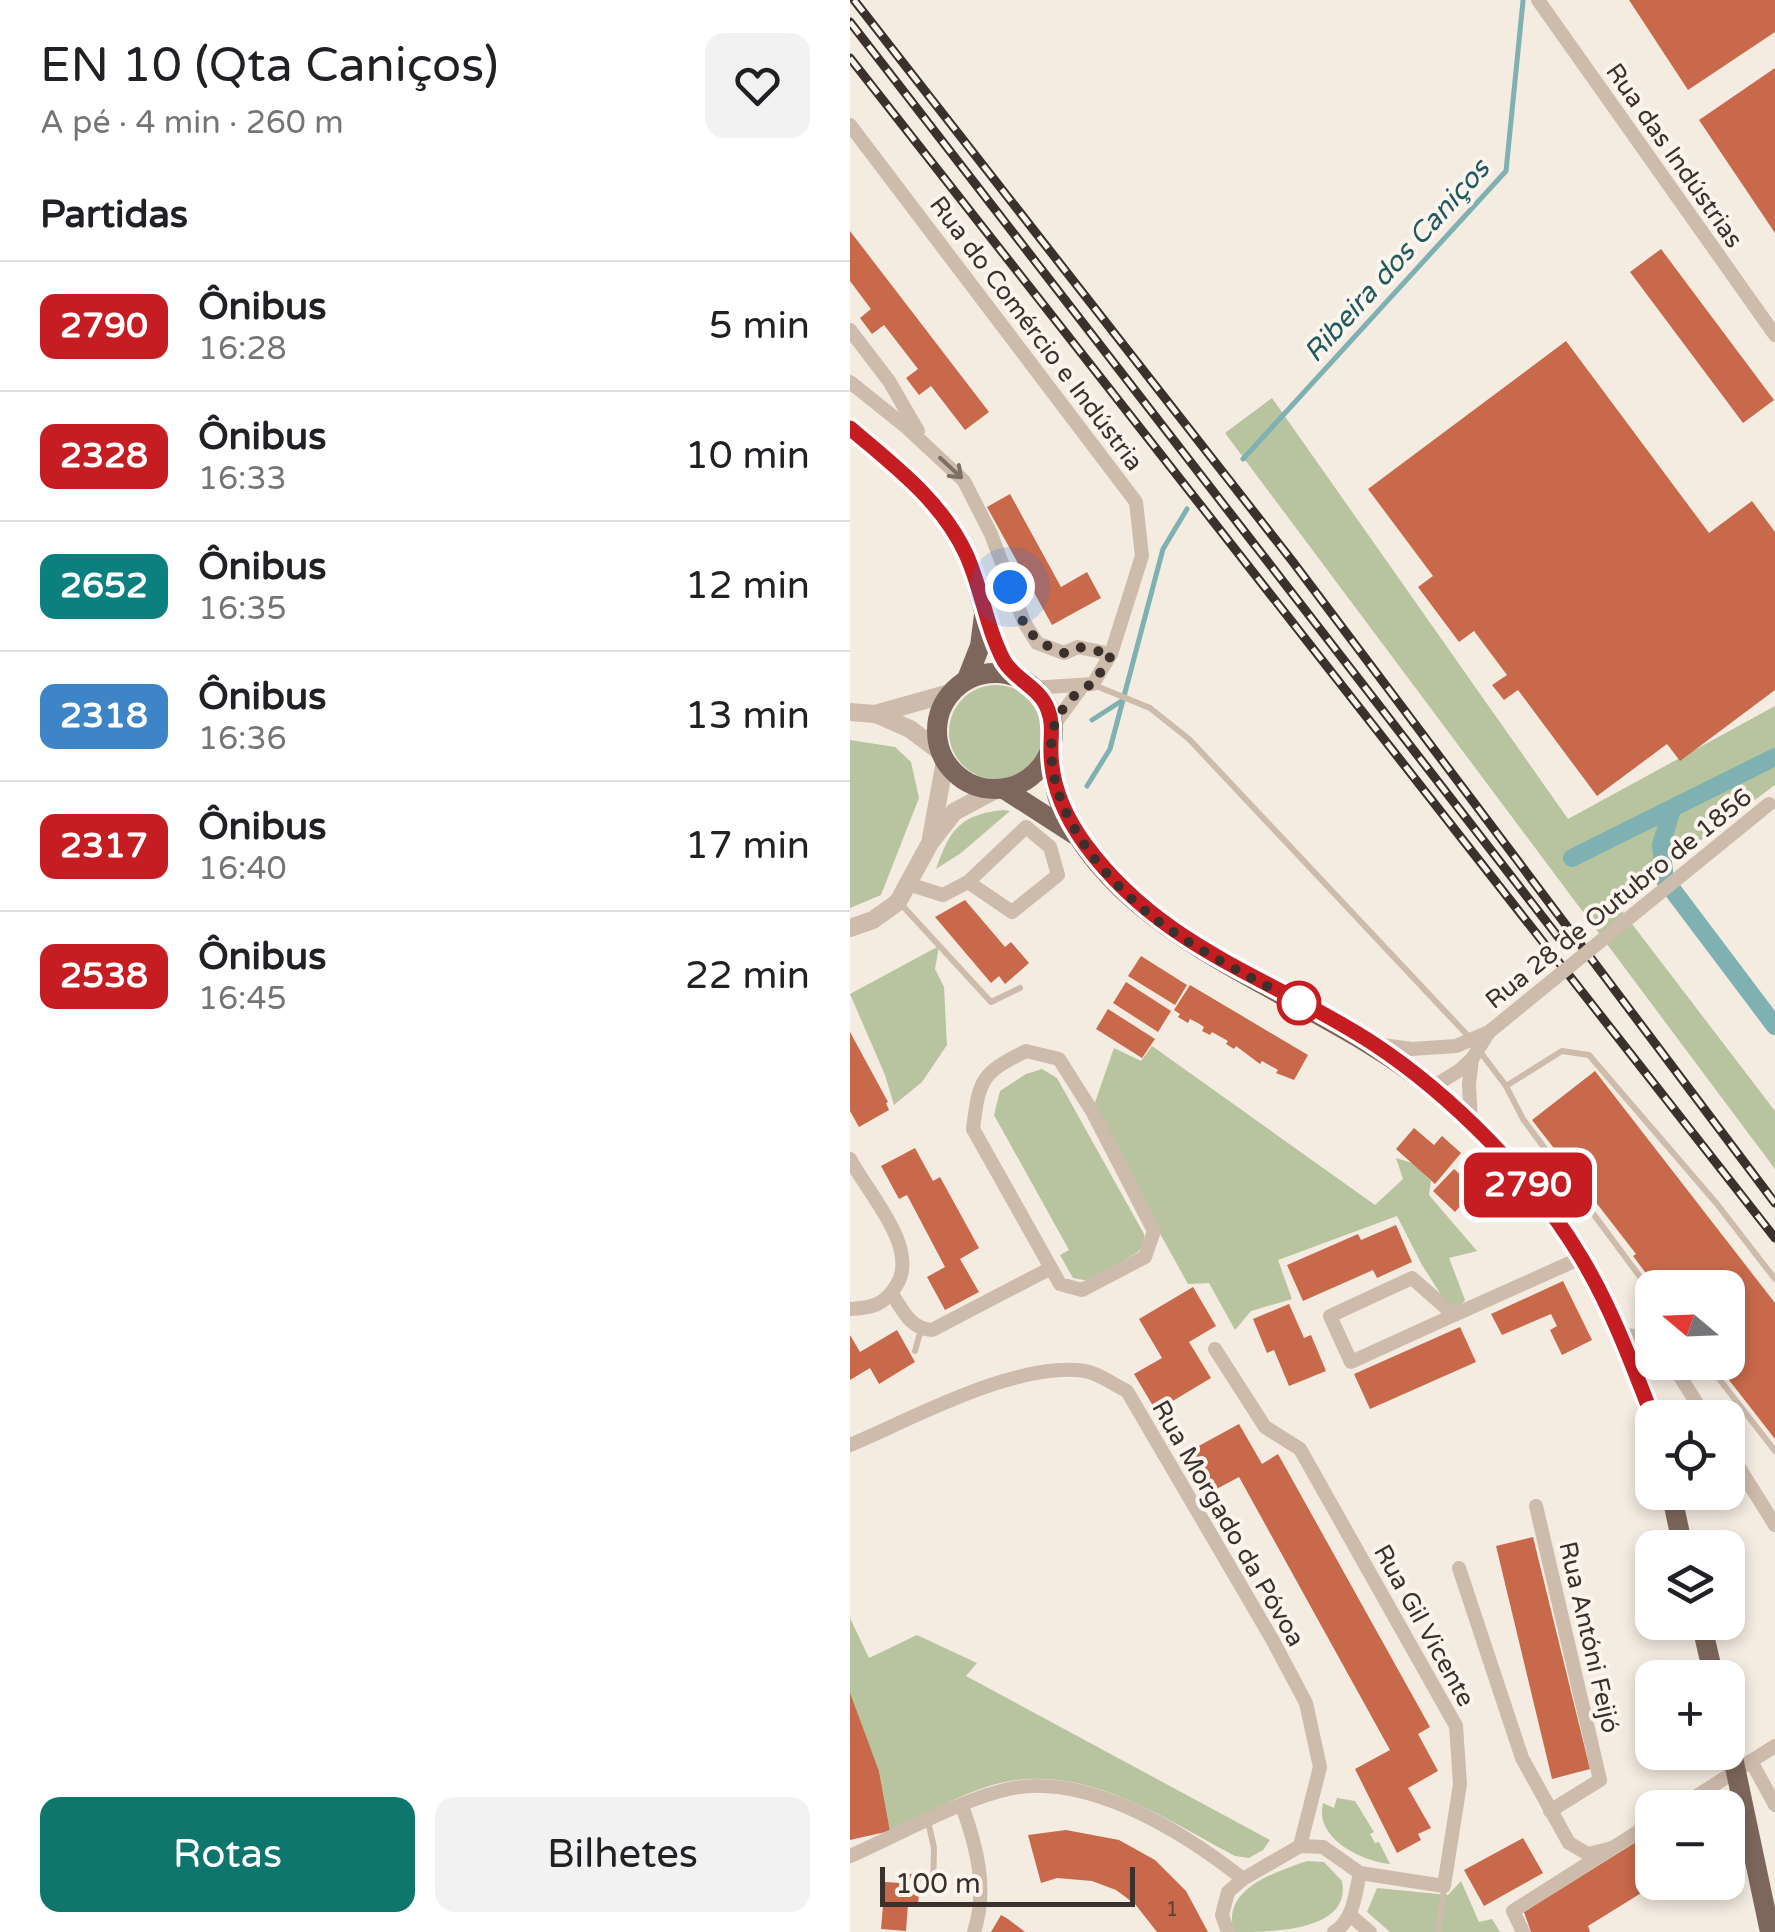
<!DOCTYPE html>
<html lang="pt">
<meta charset="utf-8">
<style>
body{margin:0;font-family:"Varela Round",sans-serif;background:#f2f2f2;color:#202124;height:100vh;display:flex;flex-direction:column;font-size:38px;white-space:nowrap}
*{box-sizing:border-box;margin:0}
p{font-size:32px;color:#757577}
.icon{flex:none;width:55px;height:55px;fill:none;stroke:currentColor;stroke-width:2;stroke-linecap:round;stroke-linejoin:round}
.map{position:relative;flex:1;overflow:hidden}
.panel{display:flex;flex-direction:column;background:#fff;width:850px}
.panel>*{flex:none}
.badge{padding:0 20px;border-radius:15px;font-size:35px;line-height:65px}
.needle{width:65px;rotate:289deg}
.controls{position:absolute;left:785px;top:1270px;display:grid;gap:20px}
.controls a{display:grid;place-items:center;width:110px;height:110px;border-radius:20px;background:#fff;box-shadow:0 5px 15px #0003;font-size:50px}
.scale{position:absolute;left:30px;bottom:25px;width:255px;box-sizing:border-box;padding-left:10px;border:5px solid #3b302b;border-top:0;font-size:28px;line-height:35px;white-space:nowrap;color:#3b302b;-webkit-text-stroke:8px #fbf5ee;paint-order:stroke}
.you{position:absolute;width:50px;height:50px;margin:-25px;border:8px solid #fff;border-radius:50%;background:#1a73e8;box-shadow:0 0 0 15px #1a73e833}
.map>.badge{position:absolute;translate:-50% -50%;box-shadow:0 0 0 5px #fff}
h2{padding:0 40px;font-size:38px;line-height:90px}
.round{display:grid;place-items:center;flex:none;width:105px;height:105px;border-radius:20px;background:#f2f2f2}
.head{display:flex;align-items:center;justify-content:space-between;height:170px;padding:0 40px}
h1{font-size:48px;font-weight:600;line-height:75px}
.primary-button{display:flex;gap:20px;margin-top:auto;padding:20px 40px}
.primary-button a{flex:1;height:115px;border-radius:20px;background:#0f766e;color:#fff;font-size:40px;font-weight:600;line-height:115px;text-align:center}
.primary-button a+a{background:#f2f2f2;color:#202124}
ul{padding:0;list-style:none}
li{display:flex;align-items:center;gap:30px;height:130px;padding:0 40px;border-top:2px solid #e0e0e0}
li div{flex:1}
li b{display:block;font-size:38px}
li em{font-style:normal}
li .badge{min-width:110px;font-weight:700;text-align:center}
main{display:flex;flex:1;min-height:0}
.map>svg:first-child{display:block}
</style>
<main>
<section class="panel">
<div class="head"><div><h1>EN 10 (Qta Caniços)</h1><p>A pé · 4 min · 260 m</p></div><a class="round"><svg class="icon" aria-label="heart" viewBox="0 0 24 24"><path d="M12 20l-8-8c-3-5 5-10 8-4 3-6 11-1 8 4z"/></svg></a></div>
<h2>Partidas</h2>
<ul>
<li><span class="badge" style="background:#c61d23;color:#fff">2790</span><div><b>Ônibus</b><p>16:28</p></div><em>5 min</em></li>
<li><span class="badge" style="background:#c61d23;color:#fff">2328</span><div><b>Ônibus</b><p>16:33</p></div><em>10 min</em></li>
<li><span class="badge" style="background:#0c807e;color:#fff">2652</span><div><b>Ônibus</b><p>16:35</p></div><em>12 min</em></li>
<li><span class="badge" style="background:#3d85c6;color:#fff">2318</span><div><b>Ônibus</b><p>16:36</p></div><em>13 min</em></li>
<li><span class="badge" style="background:#c61d23;color:#fff">2317</span><div><b>Ônibus</b><p>16:40</p></div><em>17 min</em></li>
<li><span class="badge" style="background:#c61d23;color:#fff">2538</span><div><b>Ônibus</b><p>16:45</p></div><em>22 min</em></li>
</ul>
<div class="primary-button"><a>Rotas</a><a>Bilhetes</a></div>
</section>
<div class="map">
<svg width="925" height="1932" viewBox="0 0 925 1932">
<rect width="100%" height="100%" fill="#f4ebe1"/>
<!-- green -->
<g fill="#b8c4a0">
<polygon points="422,398 718,819 925,706 925,785 766,903 925,1111 925,1169 375,433"/>
<circle cx="146" cy="732" r="47"/>
<polygon points="0,740 45,747 61,762 69,798 31,895 0,908"/>
<path d="M153 810 160 811 111 853 86 869C100 829 110 815 153 810Z"/>
<polygon points="89,946 85,969 94,987 97,1045 72,1082 44,1105 35,1075 0,994"/>
<polygon points="302,1046 525,1205 553,1179 546,1158 562,1163 581,1181 579,1195 627,1251 599,1258 615,1300 604,1315 572,1265 547,1216 428,1260 442,1299 401,1311 385,1330 359,1283 338,1284 242,1111 264,1048 291,1061"/>
<polygon points="192,1069 207,1078 294,1234 295,1243 288,1252 239,1281 223,1278 210,1255 219,1250 144,1115 150,1091 176,1074"/>
<path d="M0 1618 19 1658 67 1635 127 1663 116 1676 420 1840 413 1850 399 1858 385 1856C310 1816 228 1758 139 1786 105 1797 72 1816 40 1831L29 1771 0 1696Z"/>
<path d="M487 1798 505 1801 524 1832 520 1834 525 1843 529 1842 540 1864C511 1861 464 1838 473 1803L484 1808Z"/>
<path d="M457 1861 474 1862 492 1881C502 1932 421 1932 384 1932 371 1889 423 1873 457 1861Z"/>
<polygon points="611,1881 629,1922 642,1919 650,1932 540,1932 517,1912 527,1888 598,1895"/>
</g>
<g fill="none" stroke-linecap="round" stroke-linejoin="round">
<!-- stream -->
<g stroke="#7fb0b2" stroke-width="5">
<polyline points="393,459 656,171 673,1"/>
<polyline points="242,720 273,700"/>
<polyline points="237,786 260,749 313,549 337,509"/>
</g>
<!-- canal -->
<g stroke="#7fb0b2" stroke-width="18">
<polyline points="822,809 811,845 815,880 925,1026"/>
<polyline points="722,858 925,757"/>
</g>
</g>
<!-- building -->
<g fill="#c8694b">
<polygon points="779,0 925,0 925,32 838,90"/>
<polygon points="925,68 925,233 849,120"/>
<polygon points="0,231 139,412 115,430 81,386 69,395 56,378 68,369 34,325 22,334 10,318 21,309 0,281"/>
<polygon points="811,249 924,400 893,423 780,272"/>
<polygon points="716,341 859,533 902,501 925,532 925,690 830,761 817,744 747,796 668,690 654,700 642,685 657,675 624,631 609,642 568,587 583,576 518,489"/>
<polygon points="160,494 211,587 237,572 251,598 202,625 137,507"/>
<polygon points="115,900 155,947 161,942 179,963 155,984 149,976 141,983 85,917"/>
<polygon points="291,956 337,985 325,1005 278,976"/>
<polygon points="276,982 321,1011 308,1032 263,1003"/>
<polygon points="340,985 458,1055 444,1080 426,1073 428,1070 412,1061 410,1064 386,1046 384,1049 376,1044 378,1041 362,1032 360,1035 352,1031 354,1027 348,1023 340,1019 338,1023 328,1017 330,1014 324,1010"/>
<polygon points="258,1009 305,1039 292,1058 246,1029"/>
<polygon points="0,1032 38,1102 36,1103 39,1110 9,1127 0,1111"/>
<polygon points="745,1071 925,1303 925,1439 865,1362 878,1362 878,1288 807,1288 783,1256 786,1254 682,1120"/>
<polygon points="564,1128 584,1145 592,1136 611,1153 585,1184 546,1149"/>
<polygon points="65,1148 83,1181 90,1177 129,1248 110,1259 129,1292 95,1310 77,1277 95,1267 57,1195 49,1199 31,1166"/>
<polygon points="604,1169 626,1189 605,1212 583,1191"/>
<polygon points="546,1225 562,1262 527,1278 523,1270 453,1301 437,1265 508,1234 511,1240"/>
<polygon points="713,1281 742,1340 712,1355 700,1330 707,1326 701,1314 652,1335 641,1314"/>
<polygon points="343,1287 366,1326 339,1342 361,1378 306,1411 284,1374 312,1358 289,1319"/>
<polygon points="439,1304 454,1338 461,1335 476,1371 439,1386 424,1350 417,1353 403,1319"/>
<polygon points="610,1327 626,1362 520,1409 504,1374"/>
<polygon points="47,1330 65,1362 29,1384 20,1368 0,1380 0,1335 10,1352"/>
<polygon points="389,1424 412,1464 428,1454 580,1727 568,1734 588,1771 558,1788 581,1828 568,1834 571,1840 547,1853 505,1769 540,1750 389,1477 357,1494 334,1454"/>
<polygon points="683,1537 740,1769 702,1779 646,1546"/>
<polygon points="0,1693 29,1771 40,1831 0,1840"/>
<polygon points="216,1830 269,1840 305,1860 336,1891 358,1932 307,1932 285,1904 266,1890 242,1881 207,1878 191,1883 178,1835"/>
<polygon points="802,1832 802,1882 809,1882 738,1926 740,1932 681,1932 674,1912"/>
<polygon points="673,1838 693,1873 634,1906 614,1870"/>
<polygon points="51,1873 71,1875 68,1904 58,1904 56,1931 31,1929 35,1882 50,1883"/>
<polygon points="151,1915 158,1919 175,1932 141,1932"/>
</g>
<g fill="none" stroke-linecap="round" stroke-linejoin="round">
<!-- service -->
<g stroke="#cdbbac" stroke-width="6">
<polyline points="244,685 300,708 339,739 621,1039"/>
<polyline points="49,902 141,1002 170,988"/>
<polyline points="628,1049 656,1086"/>
<polyline points="802,1293 673,1119 656,1086 712,1051 739,1055 867,1204 925,1279"/>
<polyline points="65,1351 71,1329"/>
<polyline points="856,1362 925,1451"/>
<polyline points="77,1890 83,1890 84,1848 78,1821"/>
<polyline points="588,1932 594,1889"/>
</g>
<!-- minor -->
<g stroke="#cdbbac" stroke-width="14">
<polyline points="688,0 925,335"/>
<polyline points="0,125 286,502 292,556 261,654 243,684 182,688"/>
<polyline points="0,330 39,381 68,431"/>
<polyline points="0,382 55,426 114,481 141,534 174,622 187,643 214,653 228,647 261,654"/>
<polyline points="203,726 231,688"/>
<polyline points="58,884 93,895 118,882 162,912 208,875 200,847 176,827 118,882"/>
<polyline points="524,1044 562,1049 591,1047"/>
<path d="M176 1051 209 1059 242 1111 304 1231 295 1257 232 1290 210 1284 123 1129C129 1080 131 1073 176 1051Z"/>
<polyline points="581,1088 610,1070"/>
<polyline points="621,1124 619,1084 622,1059"/>
<path d="M0 1159C17 1192 71 1249 46 1286 34 1305 22 1308 0 1309"/>
<path d="M42 1294C53 1310 60 1329 82 1330L201 1268"/>
<polyline points="604,1315 501,1362 480,1316 562,1278 604,1315 731,1258"/>
<polyline points="771,1334 802,1339"/>
<polyline points="365,1349 415,1427 450,1449 606,1726 610,1784 594,1886 510,1873"/>
<polyline points="821,1362 856,1418"/>
<path d="M0 1445C64 1418 166 1361 235 1371 249 1373 264 1385 277 1391L422 1639 456 1703 470 1767 450 1846"/>
<polyline points="878,1450 925,1525"/>
<polyline points="686,1506 750,1780 700,1811"/>
<polyline points="609,1568 672,1758 719,1843 738,1854 762,1848"/>
<polyline points="901,1761 925,1805"/>
<path d="M112 1806C127 1847 138 1889 124 1932"/>
<polyline points="828,1808 925,1746"/>
<path d="M0 1856C48 1835 113 1798 163 1788 241 1774 335 1833 393 1879"/>
<polyline points="500,1915 520,1932"/>
<path d="M378 1932 372 1915 378 1892 393 1879 450 1846 473 1847 510 1873C505 1894 504 1920 484 1932"/>
<polyline points="673,1932 663,1911 802,1823"/>
</g>
<!-- tertiary -->
<g stroke="#cdbbac" stroke-width="18">
<polyline points="0,712 25,714 100,693"/>
<polyline points="26,714 60,729 88,750"/>
<polyline points="81,838 95,761"/>
<polyline points="0,928 23,920 48,902 80,843 104,812 147,789"/>
</g>
<!-- primary -->
<g stroke="#7d675c" stroke-width="20">
<path d="M0 428C44 465 90 499 115 552 124 571 128 591 134 611 140 634 151 655 162 675"/>
<circle cx="145" cy="731" r="58"/>
<polyline points="117,679 130,646 134,615"/>
<path d="M201 749C203 765 203 786 209 801 272 948 466 992 582 1088 638 1135 693 1195 732 1258 762 1308 782 1363 803 1418"/>
<polyline points="154,789 224,834"/>
<polyline points="821,1492 833,1548"/>
<polyline points="851,1622 864,1678"/>
<polyline points="878,1734 920,1932"/>
</g>
<defs>
<g id="rail">
<polyline points="4,0 443,562 925,1203"/>
<polyline points="0,22 709,938"/>
<polyline points="0,58 925,1238"/>
</g>
</defs>
<!-- rail casing -->
<use href="#rail" stroke="#3b302b" stroke-width="9"/>
<!-- rail -->
<use href="#rail" stroke="#fbf5ee" stroke-width="5" stroke-dasharray="15" stroke-linecap="butt"/>
<!-- minor-bridge -->
<g stroke="#cdbbac" stroke-width="14">
<polyline points="591,1047 606,1046 639,1032 919,804"/>
<polyline points="610,1070 622,1059 639,1032"/>
</g>
</g>
<!-- one-way arrows -->
<defs><path id="oneway-shaft" d="M-6 0H5M1.5-3L5.5 0L1.5 3" fill="none" stroke-width="1.6" stroke-linecap="round" stroke-linejoin="round" transform="scale(2.5)"/></defs>
<use stroke="#7d6f65" href="#oneway-shaft" transform="translate(101 468) rotate(43)"/>
<g fill="none" stroke-linecap="round" stroke-linejoin="round">
<defs>
<path id="line" d="M0 428C44 466 91 500 116 554 132 589 136 627 154 661 165 680 191 688 198 710 203 723 201 733 201 747 200 783 214 815 235 844 313 950 420 976 524 1044 601 1095 685 1179 732 1259 762 1309 782 1364 803 1418"/>
</defs>
<!-- line casing -->
<use href="#line" stroke="#fff" stroke-width="22"/>
<!-- line -->
<use href="#line" stroke="#c61d23" stroke-width="15"/>
<!-- walk -->
<path stroke="#3b302b" stroke-width="10" stroke-dasharray="0 18" d="M160 587C173 625 176 639 214 653L228 647 262 654 243 684C225 689 204 716 202 735 194 809 253 879 308 921 355 956 411 982 462 1010L449 1003"/>
</g>
<!-- markers -->
<circle fill="#fff" stroke="#c61d23" stroke-width="5" cx="449" cy="1003" r="20"/>
<g text-anchor="middle" stroke-width="8" stroke-linejoin="round" paint-order="stroke">
<!-- number labels -->
<g font-size="20" fill="#5e3e33">
<text x="322" y="1916">1</text>
</g>
<!-- street labels -->
<g font-size="25" fill="#3b302b" stroke="#fbf5ee">
<text transform="translate(825 155) rotate(55)" y="9">Rua das Indústrias</text>
<text transform="translate(187 333) rotate(53)" y="9">Rua do Comércio e Indústria</text>
<text transform="translate(768 898) rotate(-39)" y="9">Rua 28 de Outubro de 1856</text>
<text transform="translate(379 1523) rotate(60)" y="9">Rua Morgado da Póvoa</text>
<text transform="translate(575 1625) rotate(61)" y="9">Rua Gil Vicente</text>
<text transform="translate(740 1637) rotate(77)" y="9">Rua Antóni Feijó</text>
</g>
<!-- water labels -->
<g font-size="28" font-style="italic" fill="#1f5a5e" stroke="#fbf5ee">
<text transform="translate(546 260) rotate(-48)" y="10">Ribeira dos Caniços</text>
</g>
</g>
</svg>
<div class="controls">
<a><svg class="needle" viewBox="-14 -14 28 28"><path d="M0-13l5 13h-10z" fill="#e53935"/><path d="M0 13l5-13h-10z" fill="#757577"/></svg></a>
<a><svg class="icon" aria-label="locate" viewBox="0 0 24 24"><circle cx="12" cy="12" r="6"/><path d="M12 2v4M12 18v4M2 12h4M18 12h4"/></svg></a>
<a><svg class="icon" aria-label="layers" viewBox="0 0 24 24"><path d="M12 4l9 5-9 5-9-5zM3 14l9 5 9-5"/></svg></a>
<a>+</a>
<a>−</a>
</div>
<div class="scale">100 m</div>
<div class="you" style="left:160px;top:587px"></div>
<b class="badge" style="left:678px;top:1185px;background:#c61d23;color:#fff">2790</b>
</div>
</main>
